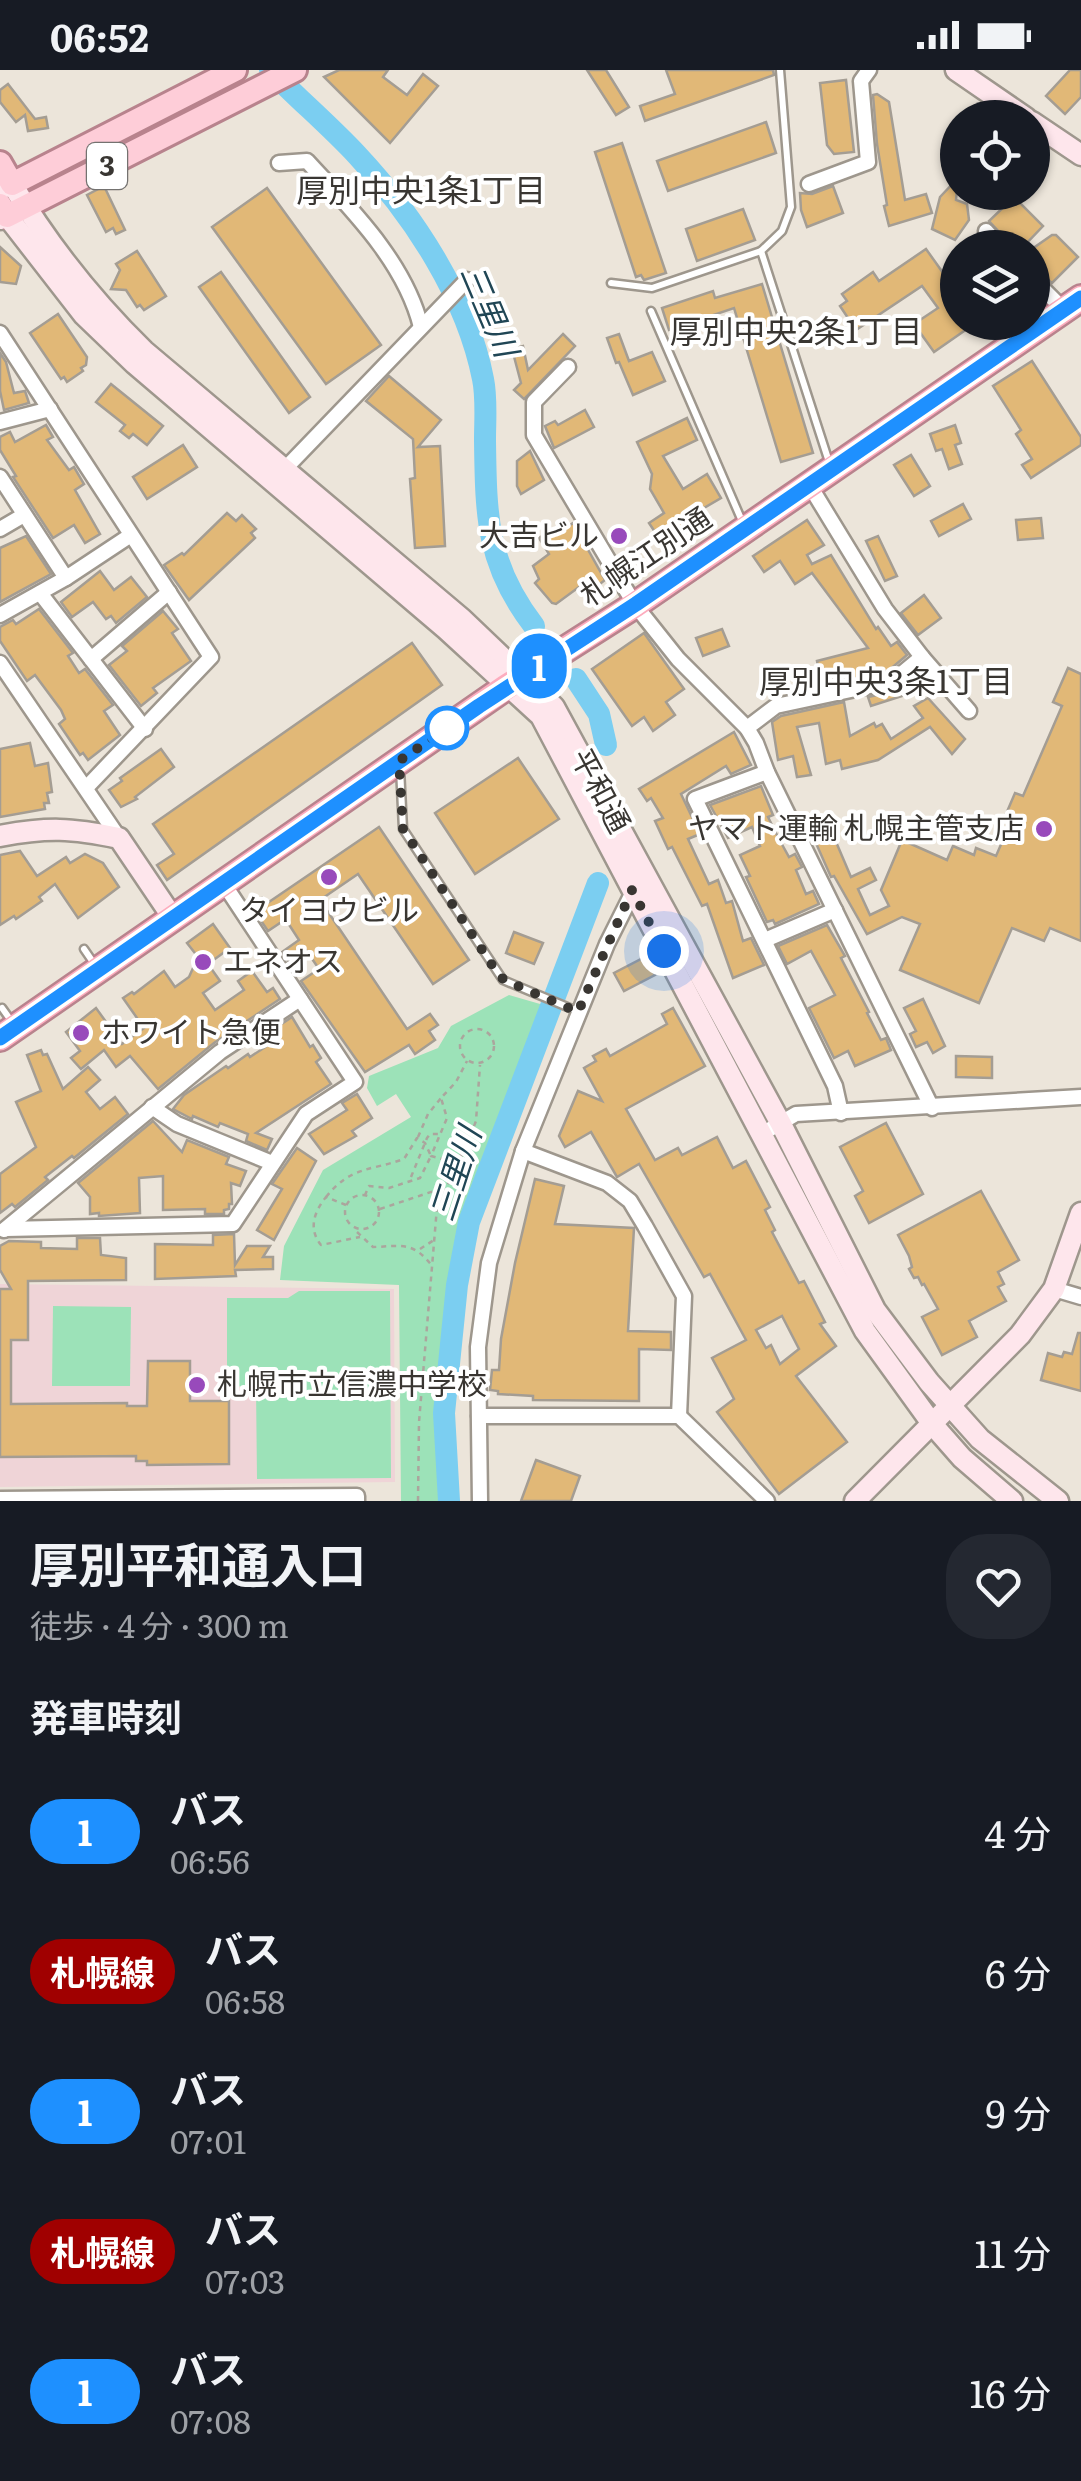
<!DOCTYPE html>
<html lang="ja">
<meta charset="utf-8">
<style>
body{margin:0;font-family:Literata,"Noto Sans JP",serif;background:#242831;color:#f1f3f6;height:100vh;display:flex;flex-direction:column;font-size:38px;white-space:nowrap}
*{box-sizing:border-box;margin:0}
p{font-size:32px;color:#9ea1a6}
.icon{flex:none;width:55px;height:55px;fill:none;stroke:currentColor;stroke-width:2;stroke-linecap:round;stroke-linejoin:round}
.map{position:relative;height:1431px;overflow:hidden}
.drawer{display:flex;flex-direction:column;background:#171b24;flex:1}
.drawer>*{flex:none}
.badge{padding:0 20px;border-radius:32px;font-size:35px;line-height:65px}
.fabs{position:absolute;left:940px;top:30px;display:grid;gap:20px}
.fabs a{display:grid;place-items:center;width:110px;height:110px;border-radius:50%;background:#171b24;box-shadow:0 2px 8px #0004;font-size:50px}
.you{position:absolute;width:50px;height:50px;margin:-25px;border:8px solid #fff;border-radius:50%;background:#1a73e8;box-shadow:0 0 0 15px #1a73e833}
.map>.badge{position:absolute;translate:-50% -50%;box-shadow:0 0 0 5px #fff}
h2{padding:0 30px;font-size:38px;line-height:90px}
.round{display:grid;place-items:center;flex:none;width:105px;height:105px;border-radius:40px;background:#242831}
.summary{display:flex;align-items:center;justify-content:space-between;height:170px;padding:0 30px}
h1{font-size:48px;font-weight:700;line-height:75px}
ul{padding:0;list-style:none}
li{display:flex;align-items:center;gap:30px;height:140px;padding:0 30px}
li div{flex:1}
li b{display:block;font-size:38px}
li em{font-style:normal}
li .badge{min-width:110px;font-weight:700;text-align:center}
.status{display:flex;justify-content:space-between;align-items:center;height:70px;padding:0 50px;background:#171b24;direction:ltr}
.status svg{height:28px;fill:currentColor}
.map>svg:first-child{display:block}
</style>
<div class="status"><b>06:52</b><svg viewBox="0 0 49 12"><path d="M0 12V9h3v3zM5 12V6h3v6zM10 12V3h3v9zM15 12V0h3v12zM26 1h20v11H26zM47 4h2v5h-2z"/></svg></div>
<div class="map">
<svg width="1081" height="1431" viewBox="0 0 1081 1431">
<rect width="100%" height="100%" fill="#ece5da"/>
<!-- education -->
<polygon fill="#efd4d7" points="0,1214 394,1219 395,1412 0,1417"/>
<!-- green -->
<g fill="#9ce2b8">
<polygon points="509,925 547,936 453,1213 439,1310 443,1431 401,1431 399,1215 280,1210 284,1176 323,1100 411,1047 396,1024 377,1036 367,1018 369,1006 438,978 451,956"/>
<polygon points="299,1221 390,1221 391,1408 257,1409 256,1317 227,1316 227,1228 288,1228"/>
<polygon points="53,1236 131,1237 130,1316 52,1316"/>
</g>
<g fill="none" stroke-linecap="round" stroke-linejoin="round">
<!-- river -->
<g stroke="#7bcef1" stroke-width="22">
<path d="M270 0C298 29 329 55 357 85 414 146 467 227 483 309 487 328 485 350 485 370 486 445 486 494 534 556"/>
<polyline points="576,609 599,644 606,675"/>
<polyline points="449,1431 444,1343 457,1215 469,1152 598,813"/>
</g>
</g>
<!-- building -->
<g fill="#e1b877" stroke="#a49d93" stroke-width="2.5" fill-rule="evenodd">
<polygon points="339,0 388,0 383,7 407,25 423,4 438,16 390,73 324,7"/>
<polygon points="587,0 606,0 629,37 616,45"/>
<polygon points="666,0 773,0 774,5 645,51 640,36 675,24"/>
<polygon points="1070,0 1081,0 1081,27 1065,44 1046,26"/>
<polygon points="846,10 854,82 834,84 827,75 820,13"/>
<polygon points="8,14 35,49 46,47 48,58 28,61 25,45 16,52 0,32 0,20"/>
<polygon points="877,24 889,32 905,130 926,124 932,143 889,156 884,136 887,135 877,74 873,25"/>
<polygon points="766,52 776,83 668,121 657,91"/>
<polygon points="622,73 666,203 644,210 641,205 636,207 595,82"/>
<polygon points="958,108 956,130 967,134 969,150 955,170 932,159 940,127"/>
<polygon points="104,116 125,160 116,164 113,158 106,162 87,125"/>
<polygon points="833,116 843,143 807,157 801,140 800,123 812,124"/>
<polygon points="267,118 381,275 326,314 212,157"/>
<polygon points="1014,127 1043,156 1022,178 1014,178 989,151"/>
<polygon points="743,139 755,170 697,191 686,159"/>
<polygon points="1052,165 1056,165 1078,187 1052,213 1032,197 1032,179"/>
<polygon points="0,177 21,196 16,214 0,212"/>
<polygon points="926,179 951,214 958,210 958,252 977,252 934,282 914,254 938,238 922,216 856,260 840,236 847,231 842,224 873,202 879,211"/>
<polygon points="137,181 166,226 144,240 140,235 137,237 126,220 111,219 120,200 116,194"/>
<polygon points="221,202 310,327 289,343 199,217"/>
<polygon points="762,214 813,383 781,392 734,238 669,260 662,238 713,221 715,228"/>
<polygon points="58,244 87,287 86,295 81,298 83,301 67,312 64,307 61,309 30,263"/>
<polygon points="563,264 575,276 524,329 514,320 521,313 512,279 523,276 528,300"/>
<polygon points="619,264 629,291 652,282 665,311 633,325 619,292 616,293 607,268"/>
<polygon points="0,283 6,292 14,323 25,321 29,333 4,340 0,321"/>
<polygon points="1032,291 1081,367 1081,375 1031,408 1022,395 1032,389 1016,364 1021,360 993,316"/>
<polygon points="389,306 441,350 418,377 440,376 445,476 415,478 410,409 415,408 413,369 366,331"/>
<polygon points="111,314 163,356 147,375 133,364 129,368 120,361 125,355 96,332"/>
<polygon points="585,340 594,357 554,378 545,356 555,351 558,355"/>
<polygon points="687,348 697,370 663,386 683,419 707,404 721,428 692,445 695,450 663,474 649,453 664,443 650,419 652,404 637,372"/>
<polygon points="46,355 53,367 47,370 69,400 74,397 84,414 75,420 100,464 85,473 74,455 53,468 13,407 16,406 0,380 0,367 10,362 15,372"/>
<polygon points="955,355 961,373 955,375 962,394 949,399 942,379 936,381 930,364"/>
<polygon points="183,375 197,397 147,429 133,407"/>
<polygon points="530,381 544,410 521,424 517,416 517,391"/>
<polygon points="911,385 930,416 914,426 894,395"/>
<polygon points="963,434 971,449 939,466 931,451"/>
<polygon points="227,443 236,451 242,445 256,459 251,463 255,468 189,530 164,495 182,483 184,485"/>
<polygon points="1041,448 1043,468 1018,470 1016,450"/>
<polygon points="807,450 824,475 807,485 812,494 831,485 876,559 878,557 891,576 897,572 907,585 888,601 853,609 851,599 830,603 832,613 818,616 815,603 819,602 817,591 868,578 812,503 795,514 780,491 764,502 753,486"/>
<polygon points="573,453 605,510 596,517 593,513 581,520 579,517 556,534 552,533 535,513 539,509 533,496 549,484 539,468 562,454 565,458"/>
<polygon points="26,466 51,504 0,532 0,478"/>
<polygon points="878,466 897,506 885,511 866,471"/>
<polygon points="100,501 114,520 131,507 147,527 116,553 111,546 106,549 93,532 72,547 61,532"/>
<polygon points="924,525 941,548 918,565 901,543"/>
<polygon points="39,539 73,583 68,586 79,603 85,599 113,635 104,641 120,665 88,690 83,683 80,685 59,654 65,649 61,640 35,605 27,611 0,571 0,557 13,550 16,554"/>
<polygon points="163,541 178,559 172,563 191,591 153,618 157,623 141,636 109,595 127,581 122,576"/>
<polygon points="722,559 729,576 703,586 696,568"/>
<polygon points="644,563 684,619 666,632 675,645 653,661 644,647 632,656 592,599"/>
<polygon points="412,573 442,615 167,810 157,795 174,784 153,754"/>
<polygon points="1068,598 1081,604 1081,871 1050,858 1044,871 1012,858 979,933 900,900 920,854 902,847 867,864 834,806 831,807 807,753 825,746 851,807 870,798 876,810 858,819 870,845 889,836 881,820 902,770 947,790 953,776 974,785 976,778 996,786 1013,747 1006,744 1015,723 1023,726 1062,636 1053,632"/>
<polygon points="918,604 927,618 871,636 868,627 896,621"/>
<polygon points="928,628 965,669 952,684 930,657 878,690 842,699 840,690 826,694 819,653 797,657 811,705 797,707 793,686 778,690 772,652 781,646 844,632 850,666 874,653 876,657 882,654 891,669 923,648 914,636"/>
<polygon points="734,662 751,695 731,704 726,696 681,724 700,764 688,769 709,814 718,810 726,833 732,831 743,871 751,868 764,895 733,908 707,834 702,836 672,777 668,779 655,751 663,748 651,728 647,731 639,719"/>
<polygon points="30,673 35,696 48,693 52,722 47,723 49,733 44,733 45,739 0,747 0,679"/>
<polygon points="161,679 174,697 135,727 137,729 121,737 109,720 122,711 120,708"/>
<polygon points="518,688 559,749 475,804 435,743"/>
<polygon points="761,716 773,745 768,747 779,769 789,787 795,784 802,797 796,800 806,824 813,821 819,834 775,854 773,850 767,852 746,807 750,806 740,785 760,776 752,757 728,768 710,735"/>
<polygon points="379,757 469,890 433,914 358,804 320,830 407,959 430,944 438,955 429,961 435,970 415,984 409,975 365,1002 301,911 319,899 306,880 289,892 282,882 299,870 288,853 283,851 268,861 251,836 262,828 266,834"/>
<polygon points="20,781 37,806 66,787 70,793 85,784 103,793 119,817 78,848 55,814 39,827 42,831 16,849 14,846 0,855 0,785"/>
<polygon points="213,854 230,878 208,894 220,911 203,923 215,940 244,920 238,911 252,901 267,922 273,918 280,929 214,973 158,1019 130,986 116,997 104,980 81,999 71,988 80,981 66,962 96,938 122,974 144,958 123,928 132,922 134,924 164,901 175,917 189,907 198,887 187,873"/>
<polygon points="827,855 845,886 841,888 869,942 867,943 881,970 886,968 891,980 855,996 848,981 834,988 809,938 835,925 811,881 787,894 778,876"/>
<polygon points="514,862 543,873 534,894 506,883"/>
<polygon points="645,887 655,905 624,921 614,903"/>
<polygon points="923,929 945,976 933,983 927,972 916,977 910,964 916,961 904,938"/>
<path d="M673 938 705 996 626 1039 655 1090 678 1078 682 1085 717 1067 733 1098 746 1091 770 1137 765 1140 775 1160 772 1162 799 1213 804 1211 825 1252 820 1254 836 1276 796 1306 847 1372 779 1424 717 1342 734 1329 712 1288 746 1270 710 1204 704 1207 639 1094 617 1107 591 1062 565 1077 559 1066 578 1021 602 1031 584 998 596 991 593 986 606 979 610 986 667 954 662 944ZM782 1246 799 1279 780 1294 771 1275 766 1278 756 1260Z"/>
<polygon points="292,947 310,977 313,975 321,988 316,992 331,1014 256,1063 272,1069 267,1080 246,1071 248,1064 220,1053 218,1057 193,1046 192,1049 173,1039 184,1025 226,996 228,998 248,984 250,987 279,968 274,959"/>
<polygon points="41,980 43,985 47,984 63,1019 88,997 100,1010 86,1022 100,1039 115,1027 128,1044 74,1088 72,1086 45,1107 48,1110 15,1137 12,1134 0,1143 0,1104 36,1077 16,1032 41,1021 27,985"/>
<polygon points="956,986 992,987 992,1008 956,1007"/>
<polygon points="357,1024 372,1048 352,1061 356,1066 324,1084 309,1064 347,1040 342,1033"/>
<polygon points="153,1051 182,1082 187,1070 229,1087 226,1094 246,1101 240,1116 231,1113 232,1134 229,1134 229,1139 224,1140 224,1144 205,1144 205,1139 163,1140 163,1106 139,1108 140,1143 99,1146 99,1143 90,1144 90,1127 78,1113"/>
<polygon points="886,1053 923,1124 869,1153 855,1126 863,1121 840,1077"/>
<polygon points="297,1078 316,1091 274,1170 257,1160 282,1119 272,1114"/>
<polygon points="535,1109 564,1116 555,1154 634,1158 628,1261 671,1262 671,1280 639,1279 639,1331 533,1330 533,1326 498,1324 498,1321 490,1320 492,1300 499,1300 501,1269 515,1193"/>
<polygon points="981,1121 1019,1190 998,1202 1004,1214 998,1217 1006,1231 969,1251 977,1267 942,1285 922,1247 938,1239 924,1214 922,1215 918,1207 914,1208 909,1199 912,1197 909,1186 898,1165"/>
<polygon points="234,1164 235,1195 247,1176 270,1176 263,1187 273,1187 273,1199 235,1200 236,1206 155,1209 155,1174 213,1175 213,1165"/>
<polygon points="77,1168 100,1168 101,1185 126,1188 126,1210 28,1211 28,1270 11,1270 11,1334 127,1333 127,1336 147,1336 148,1291 190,1291 190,1331 229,1331 229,1394 147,1395 147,1391 136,1391 136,1386 0,1387 0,1219 11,1219 0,1200 0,1176 9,1171 41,1172 41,1178 77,1179"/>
<polygon points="1078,1263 1081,1263 1081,1321 1041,1310 1048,1283 1062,1287 1064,1282 1072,1284"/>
<polygon points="536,1390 580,1406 571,1431 521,1431"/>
</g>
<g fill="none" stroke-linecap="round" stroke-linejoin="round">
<defs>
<g id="lane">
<polyline points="780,0 791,137 782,161 761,181 830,395"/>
<polyline points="611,213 652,218 761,181"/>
<polyline points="651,241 742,451"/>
<polyline points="400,698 403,759 497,901 503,910 577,941"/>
<polyline points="84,879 95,895"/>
<polyline points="2,938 12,952"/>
</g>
<g id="street">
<path d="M279 93 307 91C351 139 405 192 421 257"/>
<polyline points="809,114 868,92 861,11 869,0"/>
<polyline points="986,161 1002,178"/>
<polyline points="1032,208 1064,240"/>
<polyline points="0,263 211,587 86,718"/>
<polyline points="568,297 534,332 534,365 635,535 678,589 747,658 756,673 767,702 932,1038"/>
<polyline points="0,352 50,339"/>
<polyline points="280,404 467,210"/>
<polyline points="0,407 66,508"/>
<polyline points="810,416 885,539 922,587 969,641"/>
<polyline points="0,459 24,445"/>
<polyline points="40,523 145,659"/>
<polyline points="0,545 66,508 131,465"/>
<polyline points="91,589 169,522"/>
<polyline points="0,593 119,768"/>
<polyline points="747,658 776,636 893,611 922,587"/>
<polyline points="767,702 695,729 835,1016 841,1043"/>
<polyline points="765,870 835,840"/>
<polyline points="152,1037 177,1054 272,1093"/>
<polyline points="760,1065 796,1044 1081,1027"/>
<polyline points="523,1081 607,1113 630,1131 645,1156 684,1226 679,1346"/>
<polyline points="6,1159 233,1154 306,1044 355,1012 224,814"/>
<polyline points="4,1160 220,982 300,929"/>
<polyline points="1054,1219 1081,1227"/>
<polyline points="479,1346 679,1346 767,1431"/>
<polyline points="0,1429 357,1426 357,1431"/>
<polyline points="480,1431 478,1277 489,1193 523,1081 607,874 635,818"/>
</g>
<g id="secondary">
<polyline points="956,0 1026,48"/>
<polyline points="1032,52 1081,85"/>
<path d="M0 119 12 114C49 176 92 230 144 281L462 549 554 637 781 1054 875 1240 929 1312 980 1369 1058 1431"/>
<polyline points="0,149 7,146 84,245 135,294 446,559 541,646 865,1261 933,1355 962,1388 1012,1431"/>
<path d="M0 766C48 757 71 758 119 768L173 848"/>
<polyline points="855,1431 1020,1265 1054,1219 1081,1143"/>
</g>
<g id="primary">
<polyline points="0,93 12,114 235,0"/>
<polyline points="0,135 7,146 295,0"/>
</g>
<polyline id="highway" points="0,968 506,617 635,535 1081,228"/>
</defs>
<!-- lane casing -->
<use href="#lane" stroke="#9e978d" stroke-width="11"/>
<!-- street casing -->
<use href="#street" stroke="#9e978d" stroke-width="19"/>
<!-- secondary casing -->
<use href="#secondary" stroke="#9e978d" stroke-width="25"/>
<!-- primary casing -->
<use href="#primary" stroke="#b8838d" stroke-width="28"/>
<!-- highway casing -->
<use href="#highway" stroke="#b8838d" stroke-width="30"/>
<!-- path -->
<g stroke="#aba59d" stroke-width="2.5" stroke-dasharray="5 5" stroke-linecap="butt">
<circle cx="477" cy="976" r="17"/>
<polyline points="418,1067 428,1044 441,1028"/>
<polyline points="463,1084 476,1051 480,995"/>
<polyline points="411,1107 427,1068 430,1064 440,1064"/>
<circle cx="362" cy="1142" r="17"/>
<path d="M326 1127C351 1096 370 1101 404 1089L417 1068 425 1073 431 1086 420 1108 389 1118 369 1116 365 1125"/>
<path d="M346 1135 326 1127C314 1142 308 1159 321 1175L360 1167"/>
<polyline points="380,1139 443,1118"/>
<path d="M357 1162 373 1177C403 1176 413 1171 433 1197"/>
<polyline points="420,1179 434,1170"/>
<polyline points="418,1431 419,1352 437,1137 462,1085 446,1090 431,1086 447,1048 441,1028 456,1012 467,991"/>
</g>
<!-- lane -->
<use href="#lane" stroke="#fff" stroke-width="6"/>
<!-- street -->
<use href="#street" stroke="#fff" stroke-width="14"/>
<!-- secondary -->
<use href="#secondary" stroke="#fee6ec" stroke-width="20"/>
<!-- primary -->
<use href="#primary" stroke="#fecdd8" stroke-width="22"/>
<!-- highway -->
<use href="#highway" stroke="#fdacbe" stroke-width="25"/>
</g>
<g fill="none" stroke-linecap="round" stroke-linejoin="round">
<defs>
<polyline id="line" points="0,968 479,636 636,534 1081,228"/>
</defs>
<!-- line casing -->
<use href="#line" stroke="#fff" stroke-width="22"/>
<!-- line -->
<use href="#line" stroke="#1e90ff" stroke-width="15"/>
<!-- walk -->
<polyline stroke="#393632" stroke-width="10" stroke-dasharray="0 18" points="447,658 399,691 403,759 496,901 504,910 578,942 632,820 664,881"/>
</g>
<!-- markers -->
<g fill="#984abb" stroke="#fff" stroke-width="4">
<circle cx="619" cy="466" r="10"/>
<circle cx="1044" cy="759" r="10"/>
<circle cx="329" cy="807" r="10"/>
<circle cx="203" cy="892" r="10"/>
<circle cx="81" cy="963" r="10"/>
<circle cx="197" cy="1315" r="10"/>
</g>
<circle fill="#fff" stroke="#1e90ff" stroke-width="5" cx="447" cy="658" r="20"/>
<g text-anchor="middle" stroke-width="8" stroke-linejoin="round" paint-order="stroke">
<!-- shield labels -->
<rect fill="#fff" stroke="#747270" stroke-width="2.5" x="87" y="73" width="40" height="46" rx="8"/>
<g font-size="28" font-weight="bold" fill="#393632">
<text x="107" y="106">3</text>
</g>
<!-- poi labels -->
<g font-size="30" fill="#393632" stroke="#fff" text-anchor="start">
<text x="599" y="476" text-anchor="end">大吉ビル</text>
<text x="1024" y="769" text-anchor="end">ヤマト運輸 札幌主管支店</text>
<text x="329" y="851" text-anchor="middle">タイヨウビル</text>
<text x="223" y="902">エネオス</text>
<text x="101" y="973">ホワイト急便</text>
<text x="217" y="1325">札幌市立信濃中学校</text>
</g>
<!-- street labels -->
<g font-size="30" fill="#393632" stroke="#fff">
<text transform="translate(646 487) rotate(-34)" y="10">札幌江別通</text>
<text transform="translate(600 721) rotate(62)" y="10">平和通</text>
</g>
<!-- neighbourhood labels -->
<g font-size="32" fill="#393632" stroke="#fff">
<text x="421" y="132">厚別中央1条1丁目</text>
<text x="796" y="273">厚別中央2条1丁目</text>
<text x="886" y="623">厚別中央3条1丁目</text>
</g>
<!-- water labels -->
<g font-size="32" font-style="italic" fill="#204655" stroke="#fff">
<text transform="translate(489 241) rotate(67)" y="11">三里川</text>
<text transform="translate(456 1104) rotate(-72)" y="11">三里川</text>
</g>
</g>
</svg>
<div class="fabs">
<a><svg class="icon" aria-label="locate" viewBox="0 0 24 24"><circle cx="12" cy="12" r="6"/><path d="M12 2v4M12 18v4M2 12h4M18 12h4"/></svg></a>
<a><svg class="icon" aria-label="layers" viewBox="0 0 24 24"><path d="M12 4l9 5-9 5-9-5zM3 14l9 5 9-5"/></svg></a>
</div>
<div class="you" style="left:664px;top:881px"></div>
<b class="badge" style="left:539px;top:596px;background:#1e90ff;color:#fff">1</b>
</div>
<section class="drawer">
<div class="summary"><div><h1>厚別平和通入口</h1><p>徒歩 · 4 分 · 300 m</p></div><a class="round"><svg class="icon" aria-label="heart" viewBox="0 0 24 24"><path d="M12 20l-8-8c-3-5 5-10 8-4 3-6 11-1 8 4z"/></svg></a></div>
<h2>発車時刻</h2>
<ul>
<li><span class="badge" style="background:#1e90ff;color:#fff">1</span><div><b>バス</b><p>06:56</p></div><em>4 分</em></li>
<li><span class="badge" style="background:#a00000;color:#fff">札幌線</span><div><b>バス</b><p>06:58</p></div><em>6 分</em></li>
<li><span class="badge" style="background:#1e90ff;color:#fff">1</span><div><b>バス</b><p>07:01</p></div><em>9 分</em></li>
<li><span class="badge" style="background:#a00000;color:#fff">札幌線</span><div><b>バス</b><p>07:03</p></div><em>11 分</em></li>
<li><span class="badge" style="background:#1e90ff;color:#fff">1</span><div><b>バス</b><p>07:08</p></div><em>16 分</em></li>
</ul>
</section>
